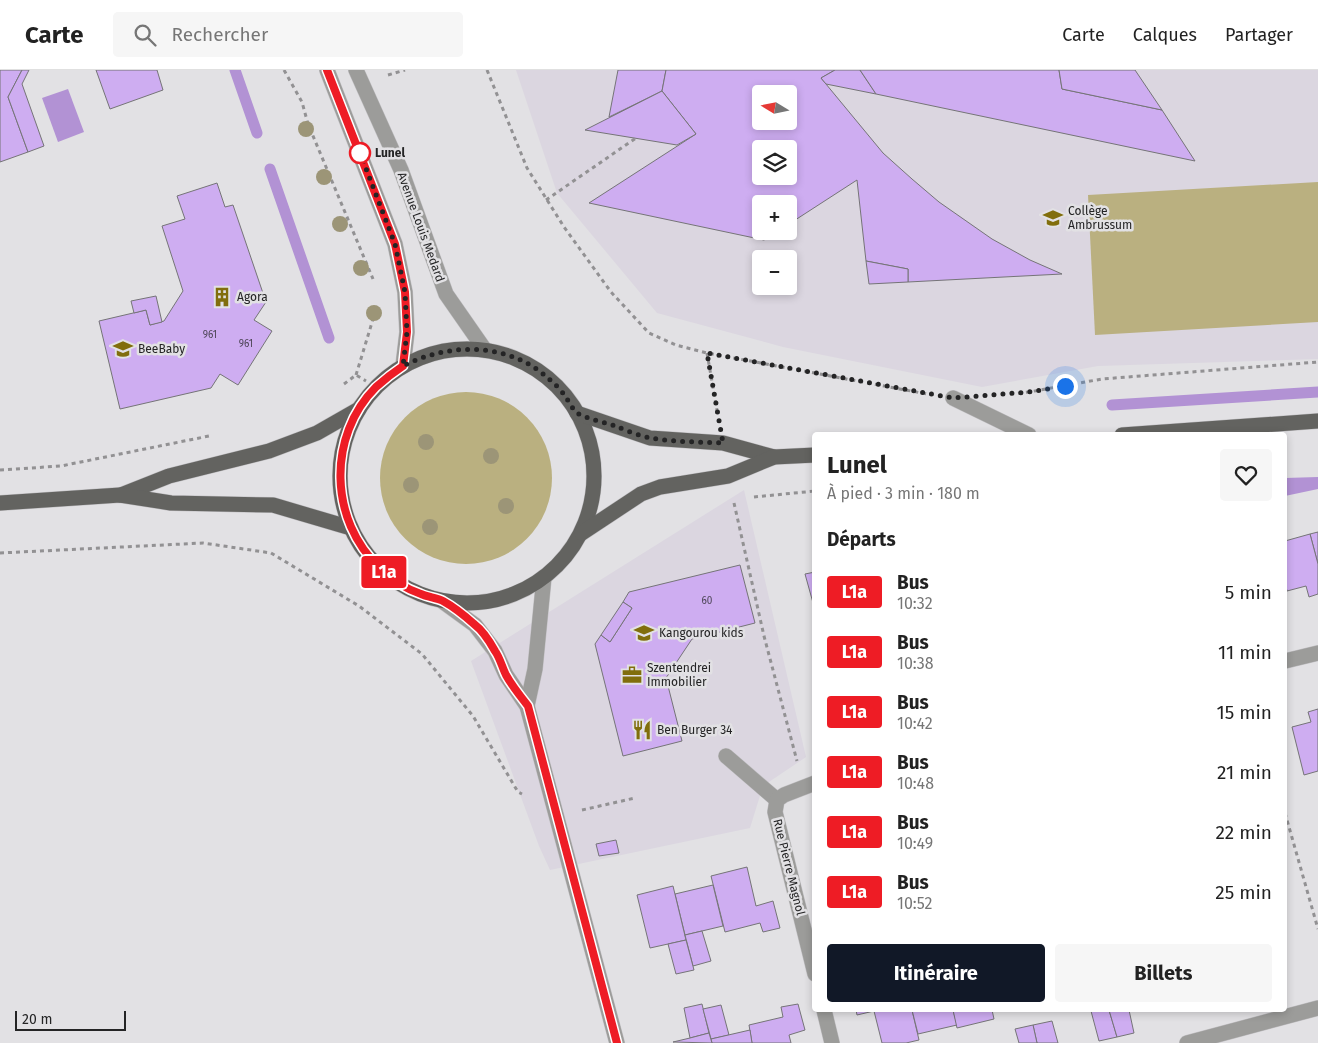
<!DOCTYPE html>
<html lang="fr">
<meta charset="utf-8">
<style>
body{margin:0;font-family:"Fira Sans",sans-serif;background:#f6f6f6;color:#222;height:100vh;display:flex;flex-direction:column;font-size:19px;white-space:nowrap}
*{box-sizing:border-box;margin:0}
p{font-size:16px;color:#767676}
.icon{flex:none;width:28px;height:28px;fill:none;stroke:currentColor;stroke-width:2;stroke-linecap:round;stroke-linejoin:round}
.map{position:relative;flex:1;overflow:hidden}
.panel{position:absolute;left:812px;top:362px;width:475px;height:580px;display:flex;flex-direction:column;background:#fff;border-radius:5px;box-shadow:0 2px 8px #0003}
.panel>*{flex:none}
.badge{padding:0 10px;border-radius:4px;font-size:18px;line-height:32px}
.needle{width:32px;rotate:280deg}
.tools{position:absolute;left:752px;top:15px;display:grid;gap:10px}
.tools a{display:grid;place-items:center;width:45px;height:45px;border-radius:5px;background:#fff;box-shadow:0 2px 8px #0003;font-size:25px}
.scale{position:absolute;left:15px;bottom:12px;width:111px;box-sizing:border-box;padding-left:5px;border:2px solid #242425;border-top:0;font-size:14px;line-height:18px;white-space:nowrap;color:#242425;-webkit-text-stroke:4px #e2e1e4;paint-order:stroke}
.you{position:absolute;width:25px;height:25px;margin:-12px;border:4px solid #fff;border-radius:50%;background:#1a73e8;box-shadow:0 0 0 8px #1a73e833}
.map>.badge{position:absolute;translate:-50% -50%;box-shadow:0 0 0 2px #fff}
h2{padding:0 15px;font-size:19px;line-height:45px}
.round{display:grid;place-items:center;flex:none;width:52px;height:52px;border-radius:5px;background:#f6f6f6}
.head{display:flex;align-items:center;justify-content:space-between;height:85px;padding:0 15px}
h1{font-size:24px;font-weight:700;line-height:38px}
.primary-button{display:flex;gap:10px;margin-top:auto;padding:10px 15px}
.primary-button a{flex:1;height:58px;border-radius:5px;background:#111827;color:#fff;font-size:20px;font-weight:700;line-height:58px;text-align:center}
.primary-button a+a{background:#f6f6f6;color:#222}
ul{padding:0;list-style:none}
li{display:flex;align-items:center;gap:15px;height:60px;padding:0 15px}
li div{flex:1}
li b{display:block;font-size:19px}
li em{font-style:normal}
li .badge{min-width:55px;font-weight:700;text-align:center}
header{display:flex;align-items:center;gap:30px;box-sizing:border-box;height:70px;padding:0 25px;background:#fff;border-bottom:1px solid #e0e0e0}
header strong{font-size:24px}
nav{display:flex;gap:28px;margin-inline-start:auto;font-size:18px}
.search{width:350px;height:45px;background:#f6f6f6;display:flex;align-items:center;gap:12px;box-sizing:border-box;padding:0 18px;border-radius:5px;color:#767676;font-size:19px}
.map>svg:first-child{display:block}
</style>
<header>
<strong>Carte</strong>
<div class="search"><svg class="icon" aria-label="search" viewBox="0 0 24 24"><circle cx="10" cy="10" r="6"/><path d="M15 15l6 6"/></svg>Rechercher</div>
<nav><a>Carte</a><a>Calques</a><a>Partager</a></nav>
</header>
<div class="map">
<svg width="1318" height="973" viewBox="0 0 1318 973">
<rect width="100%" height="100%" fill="#e2e1e4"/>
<!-- built -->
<g fill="#dbd6e0" fill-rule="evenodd">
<path d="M516 0H1318V289L1098 296 982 317 783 277 657 243 557 123ZM761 24H789V51H761ZM761 79H789V106H761ZM761 134H789V161H761ZM761 189H789V216H761Z"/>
<polygon points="744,420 806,687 763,716 750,758 550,800 539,776 471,591"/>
</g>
<!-- green -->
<g fill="#bab080">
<polygon points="1318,112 1318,252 1095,265 1088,125"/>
<circle cx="466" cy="408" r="86"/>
</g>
<!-- water -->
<g fill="#b292d4">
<polygon points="68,19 84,62 58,72 42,28"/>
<polygon points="1318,407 1318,419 1285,426 1285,408"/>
</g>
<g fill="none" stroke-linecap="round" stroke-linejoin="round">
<!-- stream -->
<g stroke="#b292d4" stroke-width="11">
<polyline points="235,0 257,63"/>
<polyline points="270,99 329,268"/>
<polyline points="1112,335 1318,322"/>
</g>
</g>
<!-- building -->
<g fill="#ceadf1" stroke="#757477" fill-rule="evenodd">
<polygon points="0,0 22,0 8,27 28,82 0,92"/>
<polygon points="22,0 29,0 22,14 44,76 28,82 8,27"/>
<polygon points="96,0 157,0 163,20 110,39"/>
<polygon points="618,0 666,0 662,21 609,47"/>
<path d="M666 0H835L821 8 883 83 912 109 939 132 992 169 1030 190 1062 204 908 212V199L866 191 857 110 789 154V134H761V161H778L764 170 589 133 696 64 662 21ZM761 24H789V51H761ZM761 79H789V106H761Z"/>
<polygon points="835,0 860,0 876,24 826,14 821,8"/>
<polygon points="860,0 1059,0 1062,19 1162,40 1195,91 876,24"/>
<polygon points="1059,0 1135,0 1162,40 1062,19"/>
<polygon points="662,21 696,64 677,75 585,60"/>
<polygon points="217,113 225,137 233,135 266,232 254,250 272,261 238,315 220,304 211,318 120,339 99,251 146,240 150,255 164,251 183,221 162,156 185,149 177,126"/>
<polygon points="866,191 908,199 908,212 869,214"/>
<polygon points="156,226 162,252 150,255 146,240 134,243 131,231"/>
<polygon points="1318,462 1318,494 1310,464"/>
<polygon points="1310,464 1318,494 1318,524 1309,527 1306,516 1287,521 1285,512 1285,471"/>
<polygon points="740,495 755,553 692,569 666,608 682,671 623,686 595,574 601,565 610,572 632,538 623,532 629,522"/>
<polygon points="815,502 815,540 805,504"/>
<polygon points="623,532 632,538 610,572 601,565"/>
<polygon points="1318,639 1318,701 1304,705 1292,657 1311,652 1308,642"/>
<polygon points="616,770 619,783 599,786 596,774"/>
<polygon points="747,797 756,836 773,831 780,858 763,862 760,853 725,862 711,806"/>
<polygon points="713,815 723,856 685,865 675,824"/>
<polygon points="673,816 686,870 650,878 637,825"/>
<polygon points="702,861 711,891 693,896 685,865"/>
<polygon points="686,870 694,900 676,904 668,874"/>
<polygon points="702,934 709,963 690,968 684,938"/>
<polygon points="798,934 805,960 789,965 791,973 752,973 749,955 783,947 781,937"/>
<polygon points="721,935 729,965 711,969 703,939"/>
<polygon points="856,940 912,940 919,970 906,973 882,973 874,941 857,945"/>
<polygon points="912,940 953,940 957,955 918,964"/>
<polygon points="953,940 992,940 994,949 957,958"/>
<polygon points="1095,940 1109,940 1117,967 1099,971 1091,941"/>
<polygon points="1109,940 1129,940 1134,963 1117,967"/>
<polygon points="1052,951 1058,973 1037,973 1033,955"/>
<polygon points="1033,955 1037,973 1019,973 1015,959"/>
<polygon points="750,960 752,973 712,973 711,969"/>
<polygon points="709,963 712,973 673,972 690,968"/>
</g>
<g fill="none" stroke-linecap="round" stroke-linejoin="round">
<defs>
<g id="minor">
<polyline points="327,0 395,174 405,222 407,262 403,296"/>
<polyline points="356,0 401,100 446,224 485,280"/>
<polyline points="953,328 1029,365"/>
<polyline points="442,531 475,555 495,581 506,605 527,636 617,973"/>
<polyline points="1285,591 1318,583"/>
<polyline points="527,636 535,599 544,507"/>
<polyline points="726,686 777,730"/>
<polyline points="815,713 784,725 777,730 775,742 815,904"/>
<polyline points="824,940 832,973"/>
<polyline points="1187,973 1318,938"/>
</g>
<g id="major">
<circle cx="467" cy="406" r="127"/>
<polyline points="577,343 650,368 723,373 774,387"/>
<polyline points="1122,365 1318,351"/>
<polyline points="121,425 169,406 269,381 317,363 359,339"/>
<polyline points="0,433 120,425 171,433 273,435 351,458"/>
<polyline points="582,463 641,424 660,417 728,406 774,387 815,385"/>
</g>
</defs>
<!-- minor casing -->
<use href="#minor" stroke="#c0bfc2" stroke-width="16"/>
<!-- major casing -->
<use href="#major" stroke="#c0bfc2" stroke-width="16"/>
<!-- path -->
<g stroke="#929193" stroke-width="3" stroke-dasharray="4 4" stroke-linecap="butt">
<polyline points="284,0 302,32 308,54 373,209"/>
<polyline points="487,0 527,98 564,157 611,222 649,263 676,275 707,283 927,324"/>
<polyline points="388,5 405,0"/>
<polyline points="546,130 636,68"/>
<polyline points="707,283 718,346"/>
<polyline points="356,305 377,236"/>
<polyline points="344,314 356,305 366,311"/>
<polyline points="1010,324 1029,322 1102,309 1318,292"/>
<polyline points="0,400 61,396 209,366"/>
<polyline points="754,427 815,421"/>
<polyline points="734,433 764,566 797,691"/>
<polyline points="0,483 203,473 271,483 359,536 422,584 473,646 518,722 522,724"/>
<polyline points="582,740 635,728"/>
<polyline points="1285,743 1318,859"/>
</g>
<!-- minor -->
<use href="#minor" stroke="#9c9c9a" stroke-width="15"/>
<!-- major -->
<use href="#major" stroke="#636360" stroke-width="15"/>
</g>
<!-- trees -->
<g fill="#9c9577">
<circle cx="306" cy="59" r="8"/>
<circle cx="324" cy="107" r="8"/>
<circle cx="340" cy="154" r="8"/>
<circle cx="361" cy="198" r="8"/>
<circle cx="374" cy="243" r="8"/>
<circle cx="426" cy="372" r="8"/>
<circle cx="491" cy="386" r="8"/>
<circle cx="411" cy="415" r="8"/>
<circle cx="506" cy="436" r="8"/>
<circle cx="430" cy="457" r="8"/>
</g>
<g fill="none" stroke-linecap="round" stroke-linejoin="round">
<defs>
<path id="line" d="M327 0 395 174 405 222 407 262 403 296C394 302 385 309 376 317 327 366 329 451 380 498 391 509 406 519 421 524 428 527 437 528 443 531 454 537 465 546 474 554 482 560 490 572 495 581 500 588 502 597 506 605 512 616 520 626 528 636L617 973"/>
</defs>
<!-- line casing -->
<use href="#line" stroke="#fff" stroke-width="11"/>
<!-- line -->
<use href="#line" stroke="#ee1c25" stroke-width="8"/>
<!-- walk -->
<path stroke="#242425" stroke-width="5" stroke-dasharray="0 9" d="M360 83 395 174 405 222 407 262 403 296C450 272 509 272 549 309 555 314 561 320 565 326 569 331 573 341 579 344 589 349 603 352 615 356 626 360 639 366 651 368 674 372 699 372 723 373L707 283 953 328 1029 322 1065 316"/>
</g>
<!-- icons -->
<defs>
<symbol id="school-bare" viewBox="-9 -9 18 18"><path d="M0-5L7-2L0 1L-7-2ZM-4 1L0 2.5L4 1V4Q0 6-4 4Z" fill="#816e0c" stroke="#e2e1e4" stroke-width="2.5" paint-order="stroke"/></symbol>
<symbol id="building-bare" viewBox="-9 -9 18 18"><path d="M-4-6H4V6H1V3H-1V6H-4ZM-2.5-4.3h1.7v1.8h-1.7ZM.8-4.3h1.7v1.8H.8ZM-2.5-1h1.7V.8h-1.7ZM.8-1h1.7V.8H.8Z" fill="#816e0c" stroke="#e2e1e4" stroke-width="2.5" paint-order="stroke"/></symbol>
<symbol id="office-bare" viewBox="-9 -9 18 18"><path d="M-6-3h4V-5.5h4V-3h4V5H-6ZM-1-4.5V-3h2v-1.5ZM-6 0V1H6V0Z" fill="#816e0c" stroke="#e2e1e4" stroke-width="2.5" paint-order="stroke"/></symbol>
<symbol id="restaurant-bare" viewBox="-9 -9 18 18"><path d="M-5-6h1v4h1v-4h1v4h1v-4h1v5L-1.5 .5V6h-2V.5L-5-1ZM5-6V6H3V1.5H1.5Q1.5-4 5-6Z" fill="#816e0c" stroke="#e2e1e4" stroke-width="2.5" paint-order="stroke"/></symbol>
</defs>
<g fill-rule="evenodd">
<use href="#school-bare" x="1039" y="134" width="28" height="28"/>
<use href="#building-bare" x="208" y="213" width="28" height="28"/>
<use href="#school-bare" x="109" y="265" width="28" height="28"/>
<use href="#school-bare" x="630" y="549" width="28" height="28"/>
<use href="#office-bare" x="618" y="591" width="28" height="28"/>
<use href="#restaurant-bare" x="628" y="646" width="28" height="28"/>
</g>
<!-- markers -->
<circle fill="#fff" stroke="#ee1c25" stroke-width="2.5" cx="360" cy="83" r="10"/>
<g text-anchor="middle" stroke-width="5" stroke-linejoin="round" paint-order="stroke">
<!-- number labels -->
<g font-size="10" fill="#4e4658">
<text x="210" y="268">961</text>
<text x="246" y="277">961</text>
<text x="707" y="534">60</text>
</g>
<!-- stop labels -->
<g font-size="12" font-weight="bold" fill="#242425" stroke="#e2e1e4" text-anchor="start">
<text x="375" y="87">Lunel</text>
</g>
<!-- poi labels -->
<g font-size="12" fill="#242425" stroke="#e2e1e4" text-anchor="start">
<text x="1068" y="145">Collège<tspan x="1068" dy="14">Ambrussum</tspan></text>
<text x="237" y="231">Agora</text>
<text x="138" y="283">BeeBaby</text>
<text x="659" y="567">Kangourou kids</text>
<text x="647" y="602">Szentendrei<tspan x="647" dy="14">Immobilier</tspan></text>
<text x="657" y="664">Ben Burger 34</text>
</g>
<!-- street labels -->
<g font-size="12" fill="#242425" stroke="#e2e1e4">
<text transform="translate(421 157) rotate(70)" y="4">Avenue Louis Medard</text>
<text transform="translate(789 797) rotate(76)" y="4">Rue Pierre Magnol</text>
</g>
</g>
</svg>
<div class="tools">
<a><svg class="needle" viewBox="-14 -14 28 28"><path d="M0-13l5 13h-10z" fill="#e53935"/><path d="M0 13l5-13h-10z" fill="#767676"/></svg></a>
<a><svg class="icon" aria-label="layers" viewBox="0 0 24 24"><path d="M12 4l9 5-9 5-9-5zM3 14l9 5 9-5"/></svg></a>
<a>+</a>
<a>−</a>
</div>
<div class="scale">20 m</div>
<div class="you" style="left:1065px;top:316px"></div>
<b class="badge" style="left:384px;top:502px;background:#ee1c25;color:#fff">L1a</b>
<section class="panel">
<div class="head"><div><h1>Lunel</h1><p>À pied · 3 min · 180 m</p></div><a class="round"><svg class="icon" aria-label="heart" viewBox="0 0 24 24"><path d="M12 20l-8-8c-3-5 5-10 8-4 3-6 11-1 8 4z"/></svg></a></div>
<h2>Départs</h2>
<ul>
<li><span class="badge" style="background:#ee1c25;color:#fff">L1a</span><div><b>Bus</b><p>10:32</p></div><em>5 min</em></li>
<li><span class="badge" style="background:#ee1c25;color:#fff">L1a</span><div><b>Bus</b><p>10:38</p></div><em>11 min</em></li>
<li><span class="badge" style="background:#ee1c25;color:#fff">L1a</span><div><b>Bus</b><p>10:42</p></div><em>15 min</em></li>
<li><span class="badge" style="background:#ee1c25;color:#fff">L1a</span><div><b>Bus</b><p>10:48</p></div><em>21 min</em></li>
<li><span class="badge" style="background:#ee1c25;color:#fff">L1a</span><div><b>Bus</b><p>10:49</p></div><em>22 min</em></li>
<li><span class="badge" style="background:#ee1c25;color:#fff">L1a</span><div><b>Bus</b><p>10:52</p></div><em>25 min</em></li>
</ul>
<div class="primary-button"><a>Itinéraire</a><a>Billets</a></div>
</section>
</div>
